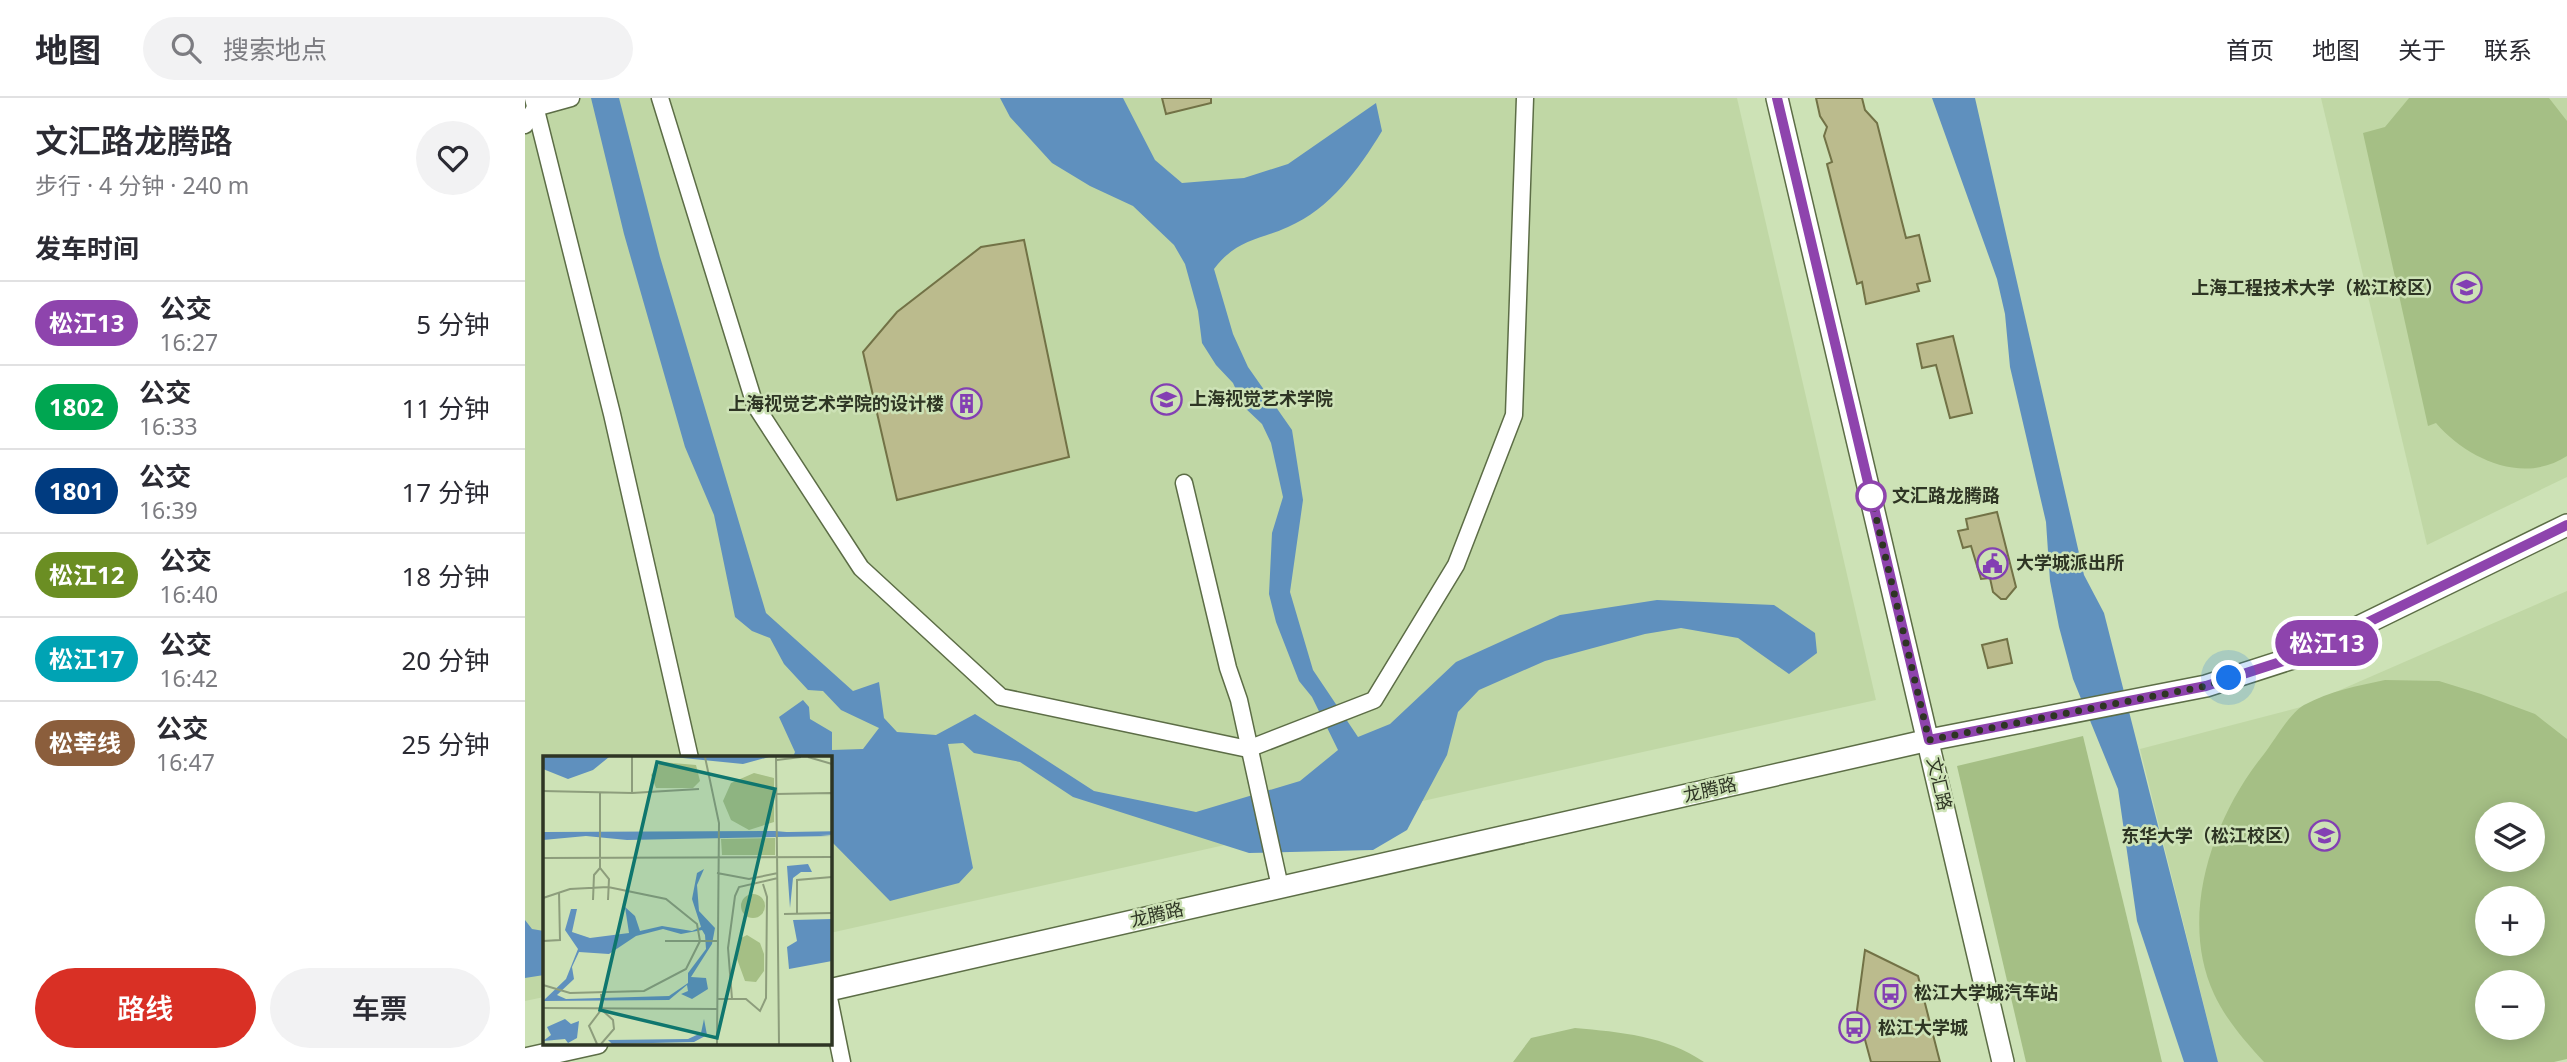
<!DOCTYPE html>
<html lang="zh">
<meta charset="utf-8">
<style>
body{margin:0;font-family:"Noto Sans","Noto Sans SC",sans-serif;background:#f2f2f3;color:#2b2b33;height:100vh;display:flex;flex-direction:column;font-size:26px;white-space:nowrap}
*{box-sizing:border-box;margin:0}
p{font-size:23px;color:#7c7c81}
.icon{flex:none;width:38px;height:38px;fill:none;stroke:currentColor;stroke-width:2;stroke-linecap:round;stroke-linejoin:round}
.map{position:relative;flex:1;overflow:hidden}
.side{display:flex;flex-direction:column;background:#fff;width:525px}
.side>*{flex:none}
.badge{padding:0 14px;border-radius:23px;font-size:24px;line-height:46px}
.controls{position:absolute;left:1950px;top:704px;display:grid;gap:14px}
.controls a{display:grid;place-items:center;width:70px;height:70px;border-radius:50%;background:#fff;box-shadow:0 4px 18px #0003;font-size:35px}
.you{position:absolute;width:35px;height:35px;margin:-18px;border:5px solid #fff;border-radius:50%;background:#1a73e8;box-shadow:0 0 0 10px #1a73e833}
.map>.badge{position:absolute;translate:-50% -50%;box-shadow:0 0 0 4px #fff}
h2{padding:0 35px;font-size:26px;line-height:63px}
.round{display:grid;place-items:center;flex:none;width:74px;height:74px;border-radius:37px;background:#f2f2f3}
.overview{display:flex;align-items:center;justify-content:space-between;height:119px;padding:0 35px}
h1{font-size:33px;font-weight:600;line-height:52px}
.button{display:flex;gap:14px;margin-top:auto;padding:14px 35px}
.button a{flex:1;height:80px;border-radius:42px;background:#d93025;color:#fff;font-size:28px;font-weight:600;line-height:80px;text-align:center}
.button a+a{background:#f2f2f3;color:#2b2b33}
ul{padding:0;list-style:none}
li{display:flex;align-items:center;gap:21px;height:84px;padding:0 35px;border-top:2px solid #e1e1e2}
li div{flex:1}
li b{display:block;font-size:26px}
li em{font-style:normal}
li .badge{min-width:77px;font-weight:700;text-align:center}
header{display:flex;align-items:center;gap:42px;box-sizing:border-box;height:98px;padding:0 35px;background:#fff;border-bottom:2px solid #e1e1e2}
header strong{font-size:33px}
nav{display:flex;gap:38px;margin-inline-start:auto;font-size:24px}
.search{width:490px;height:63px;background:#f2f2f3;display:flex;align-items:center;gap:18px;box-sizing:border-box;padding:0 24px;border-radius:38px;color:#7c7c81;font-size:26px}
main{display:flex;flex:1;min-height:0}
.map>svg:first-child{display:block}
</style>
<header>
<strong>地图</strong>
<div class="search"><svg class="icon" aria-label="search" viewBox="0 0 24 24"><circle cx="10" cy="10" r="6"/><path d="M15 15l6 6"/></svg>搜索地点</div>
<nav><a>首页</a><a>地图</a><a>关于</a><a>联系</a></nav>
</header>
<main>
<section class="side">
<div class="overview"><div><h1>文汇路龙腾路</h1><p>步行 · 4 分钟 · 240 m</p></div><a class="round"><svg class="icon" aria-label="heart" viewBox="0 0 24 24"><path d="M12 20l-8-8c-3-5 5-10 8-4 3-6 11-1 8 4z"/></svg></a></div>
<h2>发车时间</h2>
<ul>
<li><span class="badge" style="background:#8e44ad;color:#fff">松江13</span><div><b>公交</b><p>16:27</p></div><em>5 分钟</em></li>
<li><span class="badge" style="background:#00a651;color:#fff">1802</span><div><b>公交</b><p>16:33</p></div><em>11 分钟</em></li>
<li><span class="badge" style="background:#003b80;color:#fff">1801</span><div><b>公交</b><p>16:39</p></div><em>17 分钟</em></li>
<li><span class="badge" style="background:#6b8e23;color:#fff">松江12</span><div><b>公交</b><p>16:40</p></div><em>18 分钟</em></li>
<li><span class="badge" style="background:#00a3b4;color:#fff">松江17</span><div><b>公交</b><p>16:42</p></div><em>20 分钟</em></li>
<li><span class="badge" style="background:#8b5e3c;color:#fff">松莘线</span><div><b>公交</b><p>16:47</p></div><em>25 分钟</em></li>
</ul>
<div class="button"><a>路线</a><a>车票</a></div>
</section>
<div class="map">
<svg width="2042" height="964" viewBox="0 0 2042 964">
<rect width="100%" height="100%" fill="#cde2b6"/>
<!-- built -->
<g fill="#c0d7a5" fill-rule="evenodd">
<polygon points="0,0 1212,0 1351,602 305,835 304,660 19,660 19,899 0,903"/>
<polygon points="1796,0 2042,0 2042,379 1902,447"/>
<path d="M2042 493V958L2018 964H1693L1615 651 1776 609ZM1962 716H2007V761H1962ZM1962 800H2007V845H1962ZM1962 884H2007V929H1962Z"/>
</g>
<!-- green -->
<g fill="#a5bf85" fill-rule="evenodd">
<path d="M1884 0H2024L2042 23V358C1998 387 1942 361 1911 325L1903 328 1838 35 1860 29Z"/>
<path d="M1860 582 1914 583 1956 596 2010 616 2042 641V961L2029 964H1739C1720 943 1701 922 1689 896 1653 818 1688 719 1739 656 1750 642 1764 616 1779 607 1805 593 1832 588 1860 582ZM1962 716H2007V761H1962ZM1962 800H2007V845H1962ZM1962 884H2007V929H1962Z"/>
<polygon points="1558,638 1637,964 1501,964 1432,668"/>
<path d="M1050 930C1095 934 1141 938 1179 964H988L1006 940Z"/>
</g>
<!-- water -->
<g fill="#5f90be">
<path d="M66 0H94L135 159 241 515 328 593 354 584 359 620 372 634 411 637 450 616 569 693 671 714 775 683 813 652 787 599 774 583 751 524 744 496 747 435 758 399 746 345 737 326 719 309 708 285 691 267 677 245 673 213 660 166 649 147 608 108 565 88 527 65 485 19 475 0H598L630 62 657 85 719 80 763 66 851 5 857 33C834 71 805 111 763 129 732 143 712 141 689 171L708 236 723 269 767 332 778 402 765 494 788 572 833 639 865 626 931 564 1035 517 1132 502 1249 507 1290 535 1292 555 1264 576 1213 540 1156 530 1120 536 1020 563 954 592 933 614 922 657 882 732 848 752 724 755 548 699 495 664 449 655 438 645 423 646 448 770 434 785 365 803 305 742 304 660 268 659 270 654 254 619 278 602 284 609 285 621 307 634V652L338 651 354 630 316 612 298 593 283 592 259 566 245 540 227 533 210 519 189 417 160 349 99 136Z"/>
<polygon points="1407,0 1450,0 1559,477 1579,515 1693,964 1659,964 1612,823 1593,691 1548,581 1534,529 1525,483 1521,424 1485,269 1480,216 1472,181"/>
<polygon points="0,822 7,831 19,833 19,877 0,880"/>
</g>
<!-- building -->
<g fill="#bbbb8d" stroke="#727246" stroke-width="2">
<polygon points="637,0 686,0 686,5 641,16"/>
<polygon points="1291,0 1337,0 1340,12 1352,25 1381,140 1394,137 1405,183 1392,186 1394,193 1341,206 1337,184 1332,186 1302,66 1307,64 1299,38 1302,29 1295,18"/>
<polygon points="499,142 544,359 372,402 338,254 372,214 456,149"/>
<polygon points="1428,238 1447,315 1425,320 1411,267 1397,270 1392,246"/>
<polygon points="1472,414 1491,489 1481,501 1476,501 1468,494 1465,480 1456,481 1446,448 1438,450 1433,433 1443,431 1441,421"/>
<polygon points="1482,541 1487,565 1463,570 1457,547"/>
<polygon points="1340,852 1393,878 1415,964 1346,964 1332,912"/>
</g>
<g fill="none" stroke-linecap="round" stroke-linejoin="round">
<defs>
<g id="street">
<polyline points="8,0 87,316 165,660"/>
<polyline points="135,0 230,307 336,470 476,599 723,651 849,602 931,467 989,317 1000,0"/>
<polyline points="0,27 10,10 46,0"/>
<polyline points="659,385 703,570 714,602 755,789"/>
<polyline points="304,900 317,964"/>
</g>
<g id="secondary">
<polyline points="1252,0 1478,964"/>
<polyline points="304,892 1404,642 1681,588 1774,558 2042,427"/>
<polyline points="0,961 72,945"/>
</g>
</defs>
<!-- street casing -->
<use href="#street" stroke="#5c6d46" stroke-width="19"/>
<!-- secondary casing -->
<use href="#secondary" stroke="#5c6d46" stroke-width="24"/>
<!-- street -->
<use href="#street" stroke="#fff" stroke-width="16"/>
<!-- secondary -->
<use href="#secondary" stroke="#fff" stroke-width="21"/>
</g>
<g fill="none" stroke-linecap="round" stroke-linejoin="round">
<defs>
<polyline id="line" points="1252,0 1404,642 1681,588 1774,558 2042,427"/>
</defs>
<!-- line casing -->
<use href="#line" stroke="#fff" stroke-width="16"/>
<!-- line -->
<use href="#line" stroke="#8e44ad" stroke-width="10"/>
<!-- walk -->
<polyline stroke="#2e3524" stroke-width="7" stroke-dasharray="0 12.6" points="1346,398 1404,642 1681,588 1704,580"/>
</g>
<!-- icons -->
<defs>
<symbol id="university-ring" viewBox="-11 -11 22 22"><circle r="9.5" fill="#cde2b6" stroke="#833fb3" stroke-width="1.5"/><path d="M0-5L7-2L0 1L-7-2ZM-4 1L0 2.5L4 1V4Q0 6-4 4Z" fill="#833fb3"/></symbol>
<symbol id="building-ring" viewBox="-11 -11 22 22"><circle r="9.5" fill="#cde2b6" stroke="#833fb3" stroke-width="1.5"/><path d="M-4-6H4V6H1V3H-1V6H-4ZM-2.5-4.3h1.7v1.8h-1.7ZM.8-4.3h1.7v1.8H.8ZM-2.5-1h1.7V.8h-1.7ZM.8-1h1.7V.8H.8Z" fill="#833fb3"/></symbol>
<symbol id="civic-ring" viewBox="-11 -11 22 22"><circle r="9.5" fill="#cde2b6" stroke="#833fb3" stroke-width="1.5"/><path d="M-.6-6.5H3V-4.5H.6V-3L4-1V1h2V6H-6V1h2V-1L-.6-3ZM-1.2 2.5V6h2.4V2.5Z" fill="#833fb3"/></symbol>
<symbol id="bus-ring" viewBox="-11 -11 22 22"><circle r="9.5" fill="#cde2b6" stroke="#833fb3" stroke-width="1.5"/><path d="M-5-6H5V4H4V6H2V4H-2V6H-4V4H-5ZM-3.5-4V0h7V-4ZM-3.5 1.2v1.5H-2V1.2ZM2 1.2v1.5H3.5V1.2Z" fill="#833fb3"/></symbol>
</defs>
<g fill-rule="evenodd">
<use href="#university-ring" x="1924" y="172" width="35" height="35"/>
<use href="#university-ring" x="624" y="284" width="35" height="35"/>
<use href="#building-ring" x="424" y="288" width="35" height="35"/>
<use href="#civic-ring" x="1450" y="448" width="35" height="35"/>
<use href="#university-ring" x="1782" y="720" width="35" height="35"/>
<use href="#bus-ring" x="1348" y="878" width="35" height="35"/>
<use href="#bus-ring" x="1312" y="912" width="35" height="35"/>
</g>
<!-- markers -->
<circle fill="#fff" stroke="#8e44ad" stroke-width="3.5" cx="1346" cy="398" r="14"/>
<g text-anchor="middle" stroke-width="5" stroke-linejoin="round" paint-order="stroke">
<!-- poi labels -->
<g font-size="18" font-weight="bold" fill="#2e3524" stroke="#cde2b6" text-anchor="start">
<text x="1918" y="196" text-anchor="end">上海工程技术大学（松江校区）</text>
<text x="664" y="307">上海视觉艺术学院</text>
<text x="419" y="312" text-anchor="end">上海视觉艺术学院的设计楼</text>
<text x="1491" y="471">大学城派出所</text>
<text x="1776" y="744" text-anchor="end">东华大学（松江校区）</text>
<text x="1389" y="901">松江大学城汽车站</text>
<text x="1353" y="936">松江大学城</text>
</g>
<!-- stop labels -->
<g font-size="18" font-weight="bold" fill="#2e3524" stroke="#cde2b6" text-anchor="start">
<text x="1367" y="404">文汇路龙腾路</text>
</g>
<!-- street labels -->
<g font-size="18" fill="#2e3524" stroke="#cde2b6">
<text transform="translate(1414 686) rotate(77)" y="6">文汇路</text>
<text transform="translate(1185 692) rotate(-13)" y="6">龙腾路</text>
<text transform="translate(632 817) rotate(-13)" y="6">龙腾路</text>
</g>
</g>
<!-- overview -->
<g transform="translate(18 658)">
<rect width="289" height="289" fill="#cde2b6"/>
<path d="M118 6 153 9 157 25 150 32H113L108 19ZM211 17 231 22V66L206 74 188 64 180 45 188 27ZM232 82V99H179L178 83ZM198 150a12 12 0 1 1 24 0a12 12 0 1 1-24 0ZM204 179 217 187 221 198V215L213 226 202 225 194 203 198 182Z" fill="#a5bf85"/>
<path d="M0 1H66L50 14 25 23 0 13ZM130 1H226L200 8ZM232 75 289 80 84 84 43 80 0 84V76ZM265 108 269 116H258L250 122 247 152 244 110ZM161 113 154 129 156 155 172 172 169 188 148 221 163 222 165 233 149 243 138 238 145 235 144 229 126 244 0 245 23 223 35 193 22 174 28 153H34L29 176 47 182 86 177 82 151 92 160 97 175 119 170 149 175 158 171 149 143 154 117ZM120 173 138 178 159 174 162 179 163 193 145 217V227L126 240 23 243 14 239 31 223 29 211 36 196 66 198 93 180ZM289 163V205L246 213 244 191 254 185 250 164ZM22 263 28 268 36 265 34 282 25 287 22 283 0 285 8 279 4 271ZM161 263 164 279 151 286 69 288 65 284 145 283 158 277Z" fill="#5f90be" fill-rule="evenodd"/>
<path fill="none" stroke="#5f90be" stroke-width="3.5" d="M231 78 289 77"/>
<path fill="none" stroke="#8d9d7c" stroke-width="2" d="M162 1 176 67 174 288M233 1 236 288M265 1 289 8M234 4 258 1M289 9V72M0 35 89 37V1M57 37V112L66 123 65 144M89 37 156 33M233 38 288 37M0 102 289 101M174 117 206 123 235 117M0 142 27 133 65 131 123 143 154 168 157 185 143 213 101 235 27 237 0 229M50 144 51 119 57 112M241 158 289 157M254 158V124L289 121M0 185 17 184 16 136M122 185H174M58 238 59 254 70 264 71 273 58 288M174 243H203L217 255 223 242 224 141 220 128M189 243 185 192 192 140 196 131 235 122M0 252 174 253M54 288 46 270 58 254"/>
<path fill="#0f766e" fill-opacity="0.15" stroke="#0f766e" stroke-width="3.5" d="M114 6 232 33 174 282 57 254Z"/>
<rect width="289" height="289" fill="none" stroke="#2e3524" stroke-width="3.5"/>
</g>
</svg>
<div class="controls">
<a><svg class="icon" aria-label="layers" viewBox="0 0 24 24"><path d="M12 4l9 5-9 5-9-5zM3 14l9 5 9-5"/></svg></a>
<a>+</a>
<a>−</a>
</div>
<div class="you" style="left:1704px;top:580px"></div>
<b class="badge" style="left:1802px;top:545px;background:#8e44ad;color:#fff">松江13</b>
</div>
</main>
